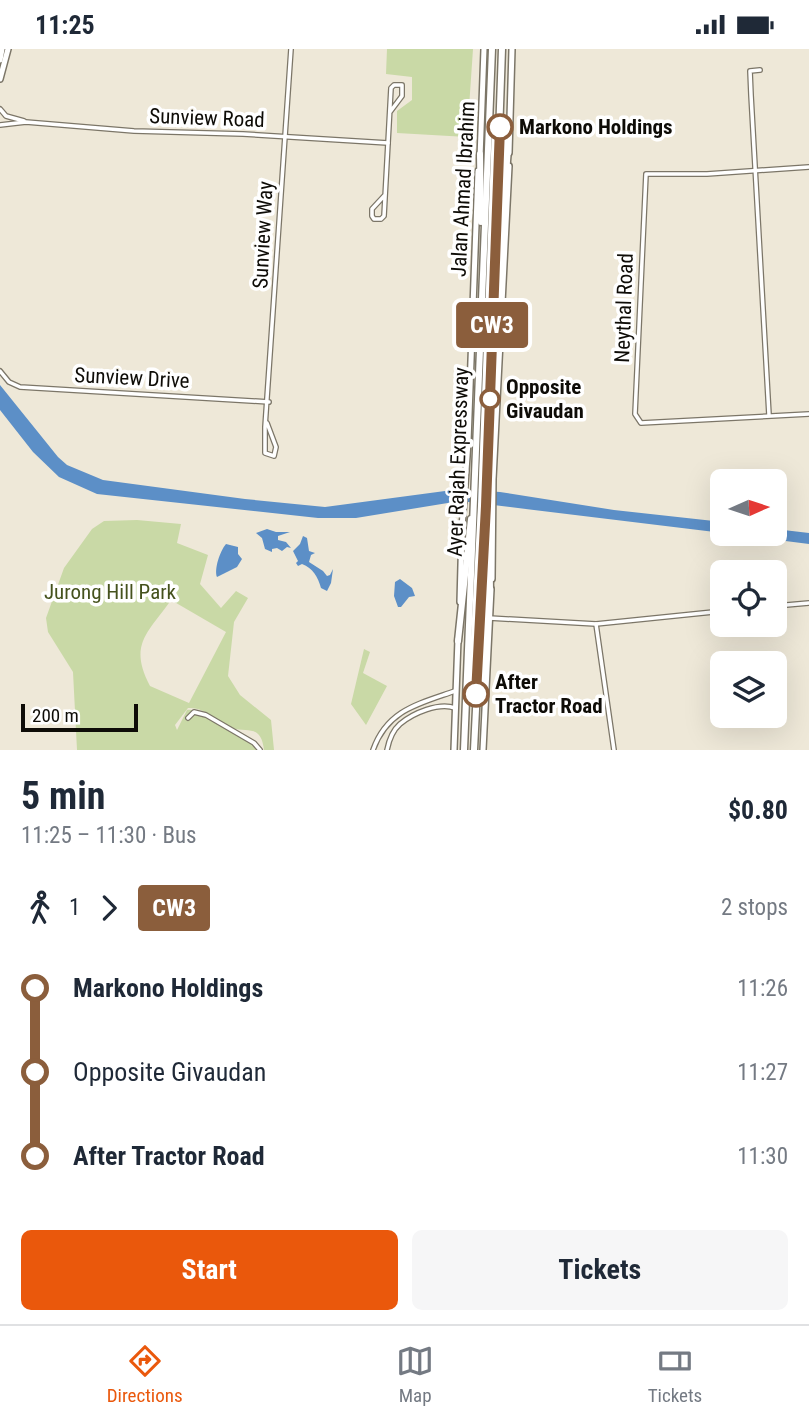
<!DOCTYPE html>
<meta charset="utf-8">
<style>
body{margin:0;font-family:"Roboto Condensed",sans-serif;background:#f6f6f7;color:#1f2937;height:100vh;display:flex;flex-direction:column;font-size:26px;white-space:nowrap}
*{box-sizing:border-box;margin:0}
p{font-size:23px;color:#747a83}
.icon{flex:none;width:38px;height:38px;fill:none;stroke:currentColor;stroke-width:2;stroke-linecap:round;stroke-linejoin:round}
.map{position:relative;height:701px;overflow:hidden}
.panel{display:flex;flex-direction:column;background:#fff;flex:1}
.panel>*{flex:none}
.badge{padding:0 14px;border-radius:5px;font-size:24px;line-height:46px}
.needle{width:46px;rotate:87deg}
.tools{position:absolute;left:710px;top:420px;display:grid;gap:14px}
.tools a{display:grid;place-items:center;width:77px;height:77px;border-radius:10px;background:#fff;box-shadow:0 7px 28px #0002;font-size:35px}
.scale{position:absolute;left:21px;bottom:18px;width:117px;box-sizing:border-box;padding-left:7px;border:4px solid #0e0c07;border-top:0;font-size:19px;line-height:24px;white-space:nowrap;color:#0e0c07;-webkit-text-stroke:5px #fff;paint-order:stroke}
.map>.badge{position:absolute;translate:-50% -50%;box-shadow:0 0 0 4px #fff}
.legs{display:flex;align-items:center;gap:10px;height:77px;padding:0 21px;font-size:23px}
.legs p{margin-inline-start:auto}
.overview{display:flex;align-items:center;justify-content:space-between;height:119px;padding:0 21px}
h1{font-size:38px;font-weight:700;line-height:52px}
.primary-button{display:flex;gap:14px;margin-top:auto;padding:14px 21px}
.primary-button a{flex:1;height:80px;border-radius:10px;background:#ea580c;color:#fff;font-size:28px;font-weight:700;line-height:80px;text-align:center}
.primary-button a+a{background:#f6f6f7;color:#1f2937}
ul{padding:0 21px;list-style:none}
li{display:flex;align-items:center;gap:24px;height:84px;font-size:26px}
li i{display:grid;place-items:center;width:10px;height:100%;margin:0 9px;background:currentColor}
li i::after{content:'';width:18px;height:18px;margin:-9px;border:5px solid;border-radius:50%;background:#fff}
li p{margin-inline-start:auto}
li:first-child i{background:linear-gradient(#0000 50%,currentColor 0)}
li:last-child i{background:linear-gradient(currentColor 50%,#0000 0)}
.status{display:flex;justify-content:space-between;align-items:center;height:49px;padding:0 35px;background:#fff;direction:ltr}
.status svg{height:19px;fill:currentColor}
.tabs{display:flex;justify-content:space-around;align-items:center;height:98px;border-top:2px solid #e0e1e3;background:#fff;font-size:19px;color:#747a83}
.tabs a{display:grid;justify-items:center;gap:4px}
.tabs .active{color:#ea580c}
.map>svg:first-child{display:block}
</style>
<div class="status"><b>11:25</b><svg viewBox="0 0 49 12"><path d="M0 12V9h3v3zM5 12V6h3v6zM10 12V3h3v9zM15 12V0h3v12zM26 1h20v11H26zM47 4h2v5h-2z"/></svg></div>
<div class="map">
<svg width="809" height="701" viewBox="0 0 809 701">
<rect width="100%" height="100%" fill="#eee8d8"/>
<!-- green -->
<g fill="#c9d9a6" fill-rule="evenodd">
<polygon points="387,0 473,0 467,88 397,84 397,62 412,51 412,28 386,25"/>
<path d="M137 471 181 475 177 494 208 506 200 535 221 559 236 542 248 549 234 573 228 627 240 646 271 671 274 701H264C261 675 248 684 232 679 215 674 208 658 188 659L175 676 177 681 187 661C200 658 254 689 261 701H77L73 623 48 583 46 569 64 519 92 480 104 472ZM171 551 226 583 189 654 150 637C128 595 148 584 171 551Z"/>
<polygon points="364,600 370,603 363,624 387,637 366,676 351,655"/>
</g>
<!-- water -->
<g fill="#5c8fc7">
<polygon points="0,336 58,408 67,416 103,431 245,450 325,458 460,440 500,443 614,461 723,473 723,484 460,452 356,469 318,469 97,445 59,428 33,403 0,361"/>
<polygon points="267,480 276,483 290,483 278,487 278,491 286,493 291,499 287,498 282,502 277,499 272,500 272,503 265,500 262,489 256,484"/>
<polygon points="775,480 809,484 809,495 730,485 775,485"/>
<path d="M303 487 307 489 309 502 315 504 311 506 309 513 323 522 327 527 330 526 333 520 331 534 327 542 321 539C318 528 313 519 302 515L298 517 296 514 298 512 293 502 300 495Z"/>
<path d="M226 495 238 498V505L242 510 237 518 217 528C214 520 220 502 226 495Z"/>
<polygon points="400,530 412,539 415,547 409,548 401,558 398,558 394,547 395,533"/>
</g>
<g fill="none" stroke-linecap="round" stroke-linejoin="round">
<defs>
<g id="street">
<polyline points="760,21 750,22 751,46 769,366"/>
<polyline points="0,60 6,67 24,72"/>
<polyline points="0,76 26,73 134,82 243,85 388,94"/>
<polyline points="809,118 707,125 646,125 635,365 641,374 809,365"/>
<polyline points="385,146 372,160 372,167 374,170 381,170 384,167 391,39 394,36 402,36 402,47 390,63"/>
<polyline points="0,322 9,333 20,338 269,353"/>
<polyline points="267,374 276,398 274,407 265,404 265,378 291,0"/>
<polyline points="775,557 809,554"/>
<polyline points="489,569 596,575 723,562"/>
<polyline points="596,575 614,701"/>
<polyline points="188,669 194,663 206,666 254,694 260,701"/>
<path d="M373 701C387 661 418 655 455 642"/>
<path d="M387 701C389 691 392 682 400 675 413 664 439 653 455 659"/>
</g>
<g id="primary">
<polyline points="0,11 2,0"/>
<polyline points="0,30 8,0"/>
<polyline points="509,104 512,0"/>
<polyline points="480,109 484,0"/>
<polyline points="492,530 493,430 509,117"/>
<polyline points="460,553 462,479 468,393 478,122"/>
<polyline points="454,701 458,590"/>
<polyline points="483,701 491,540"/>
</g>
<g id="highway">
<polyline points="480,105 481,173"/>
<polyline points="500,197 508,100"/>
<polyline points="489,473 490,541"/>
<polyline points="458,592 471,470"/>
<polyline points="464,701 492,0"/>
<polyline points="474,701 486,457 502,0"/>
</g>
</defs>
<!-- street casing -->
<use href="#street" stroke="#7c7668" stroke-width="6"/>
<!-- primary casing -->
<use href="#primary" stroke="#7c7668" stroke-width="8"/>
<!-- highway casing -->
<use href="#highway" stroke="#7c7668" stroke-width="9"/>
<!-- street -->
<use href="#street" stroke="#fff" stroke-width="3.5"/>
<!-- primary -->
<use href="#primary" stroke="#fff" stroke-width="5"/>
<!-- highway -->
<use href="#highway" stroke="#fff" stroke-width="6"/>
</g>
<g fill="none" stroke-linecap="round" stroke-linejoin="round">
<defs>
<polyline id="line-1" points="476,645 486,457 500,78"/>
</defs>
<!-- line-1 casing -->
<use href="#line-1" stroke="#fff" stroke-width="16"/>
<!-- line-1 -->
<use href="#line-1" stroke="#8b5e3c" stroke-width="10"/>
</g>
<!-- markers -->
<g fill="#fff" stroke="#8b5e3c" stroke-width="3.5">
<circle cx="500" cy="78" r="12"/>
<circle cx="490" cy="350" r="9"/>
<circle cx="476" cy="645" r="12"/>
</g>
<g text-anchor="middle" stroke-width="7" stroke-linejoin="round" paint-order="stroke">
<!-- street labels -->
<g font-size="21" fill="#0e0c07" stroke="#fff">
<text transform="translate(207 69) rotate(2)" y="7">Sunview Road</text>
<text transform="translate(463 140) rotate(-87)" y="7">Jalan Ahmad Ibrahim</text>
<text transform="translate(263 186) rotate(-87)" y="7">Sunview Way</text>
<text transform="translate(624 259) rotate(-88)" y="7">Neythal Road</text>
<text transform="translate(132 329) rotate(3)" y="7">Sunview Drive</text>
<text transform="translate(458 413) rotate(-88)" y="7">Ayer Rajah Expressway</text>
</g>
<!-- stop labels -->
<g font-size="21" font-weight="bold" fill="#0e0c07" stroke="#fff" text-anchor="start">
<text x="519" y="85">Markono Holdings</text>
<text x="506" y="345">Opposite<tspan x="506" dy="24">Givaudan</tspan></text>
<text x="495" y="640">After<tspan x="495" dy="24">Tractor Road</tspan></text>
</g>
<!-- park labels -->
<g font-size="21" fill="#45521d" stroke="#fff">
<text x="110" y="550">Jurong Hill Park</text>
</g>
</g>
</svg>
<div class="tools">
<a><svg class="needle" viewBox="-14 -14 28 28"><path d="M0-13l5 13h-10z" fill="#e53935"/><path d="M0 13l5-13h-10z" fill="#747a83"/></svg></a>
<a><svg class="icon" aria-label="locate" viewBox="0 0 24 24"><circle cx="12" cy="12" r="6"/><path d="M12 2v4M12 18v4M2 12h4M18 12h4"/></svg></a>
<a><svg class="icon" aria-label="layers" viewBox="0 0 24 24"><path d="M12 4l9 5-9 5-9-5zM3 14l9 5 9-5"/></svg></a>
</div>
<div class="scale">200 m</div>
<b class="badge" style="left:492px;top:276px;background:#8b5e3c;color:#fff">CW3</b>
</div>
<section class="panel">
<div class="overview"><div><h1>5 min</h1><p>11:25 – 11:30 · Bus</p></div><b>$0.80</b></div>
<div class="legs"><svg class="icon" aria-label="walk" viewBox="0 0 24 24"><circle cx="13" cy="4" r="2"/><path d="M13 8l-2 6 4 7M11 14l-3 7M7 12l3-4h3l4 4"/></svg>1<svg class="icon" aria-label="forward" viewBox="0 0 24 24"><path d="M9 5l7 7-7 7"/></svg><b class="badge" style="background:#8b5e3c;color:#fff">CW3</b><p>2 stops</p></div>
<ul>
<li><i style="color:#8b5e3c"></i><b>Markono Holdings</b><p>11:26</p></li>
<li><i style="color:#8b5e3c"></i><span>Opposite Givaudan</span><p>11:27</p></li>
<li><i style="color:#8b5e3c"></i><b>After Tractor Road</b><p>11:30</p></li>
</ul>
<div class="primary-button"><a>Start</a><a>Tickets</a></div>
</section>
<nav class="tabs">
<a class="active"><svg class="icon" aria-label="directions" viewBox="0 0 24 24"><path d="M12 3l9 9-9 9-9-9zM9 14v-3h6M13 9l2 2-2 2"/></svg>Directions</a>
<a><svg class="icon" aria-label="map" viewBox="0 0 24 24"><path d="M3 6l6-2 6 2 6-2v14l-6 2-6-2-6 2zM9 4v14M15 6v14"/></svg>Map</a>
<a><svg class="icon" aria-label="tickets" viewBox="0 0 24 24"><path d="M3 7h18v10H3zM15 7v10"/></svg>Tickets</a>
</nav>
